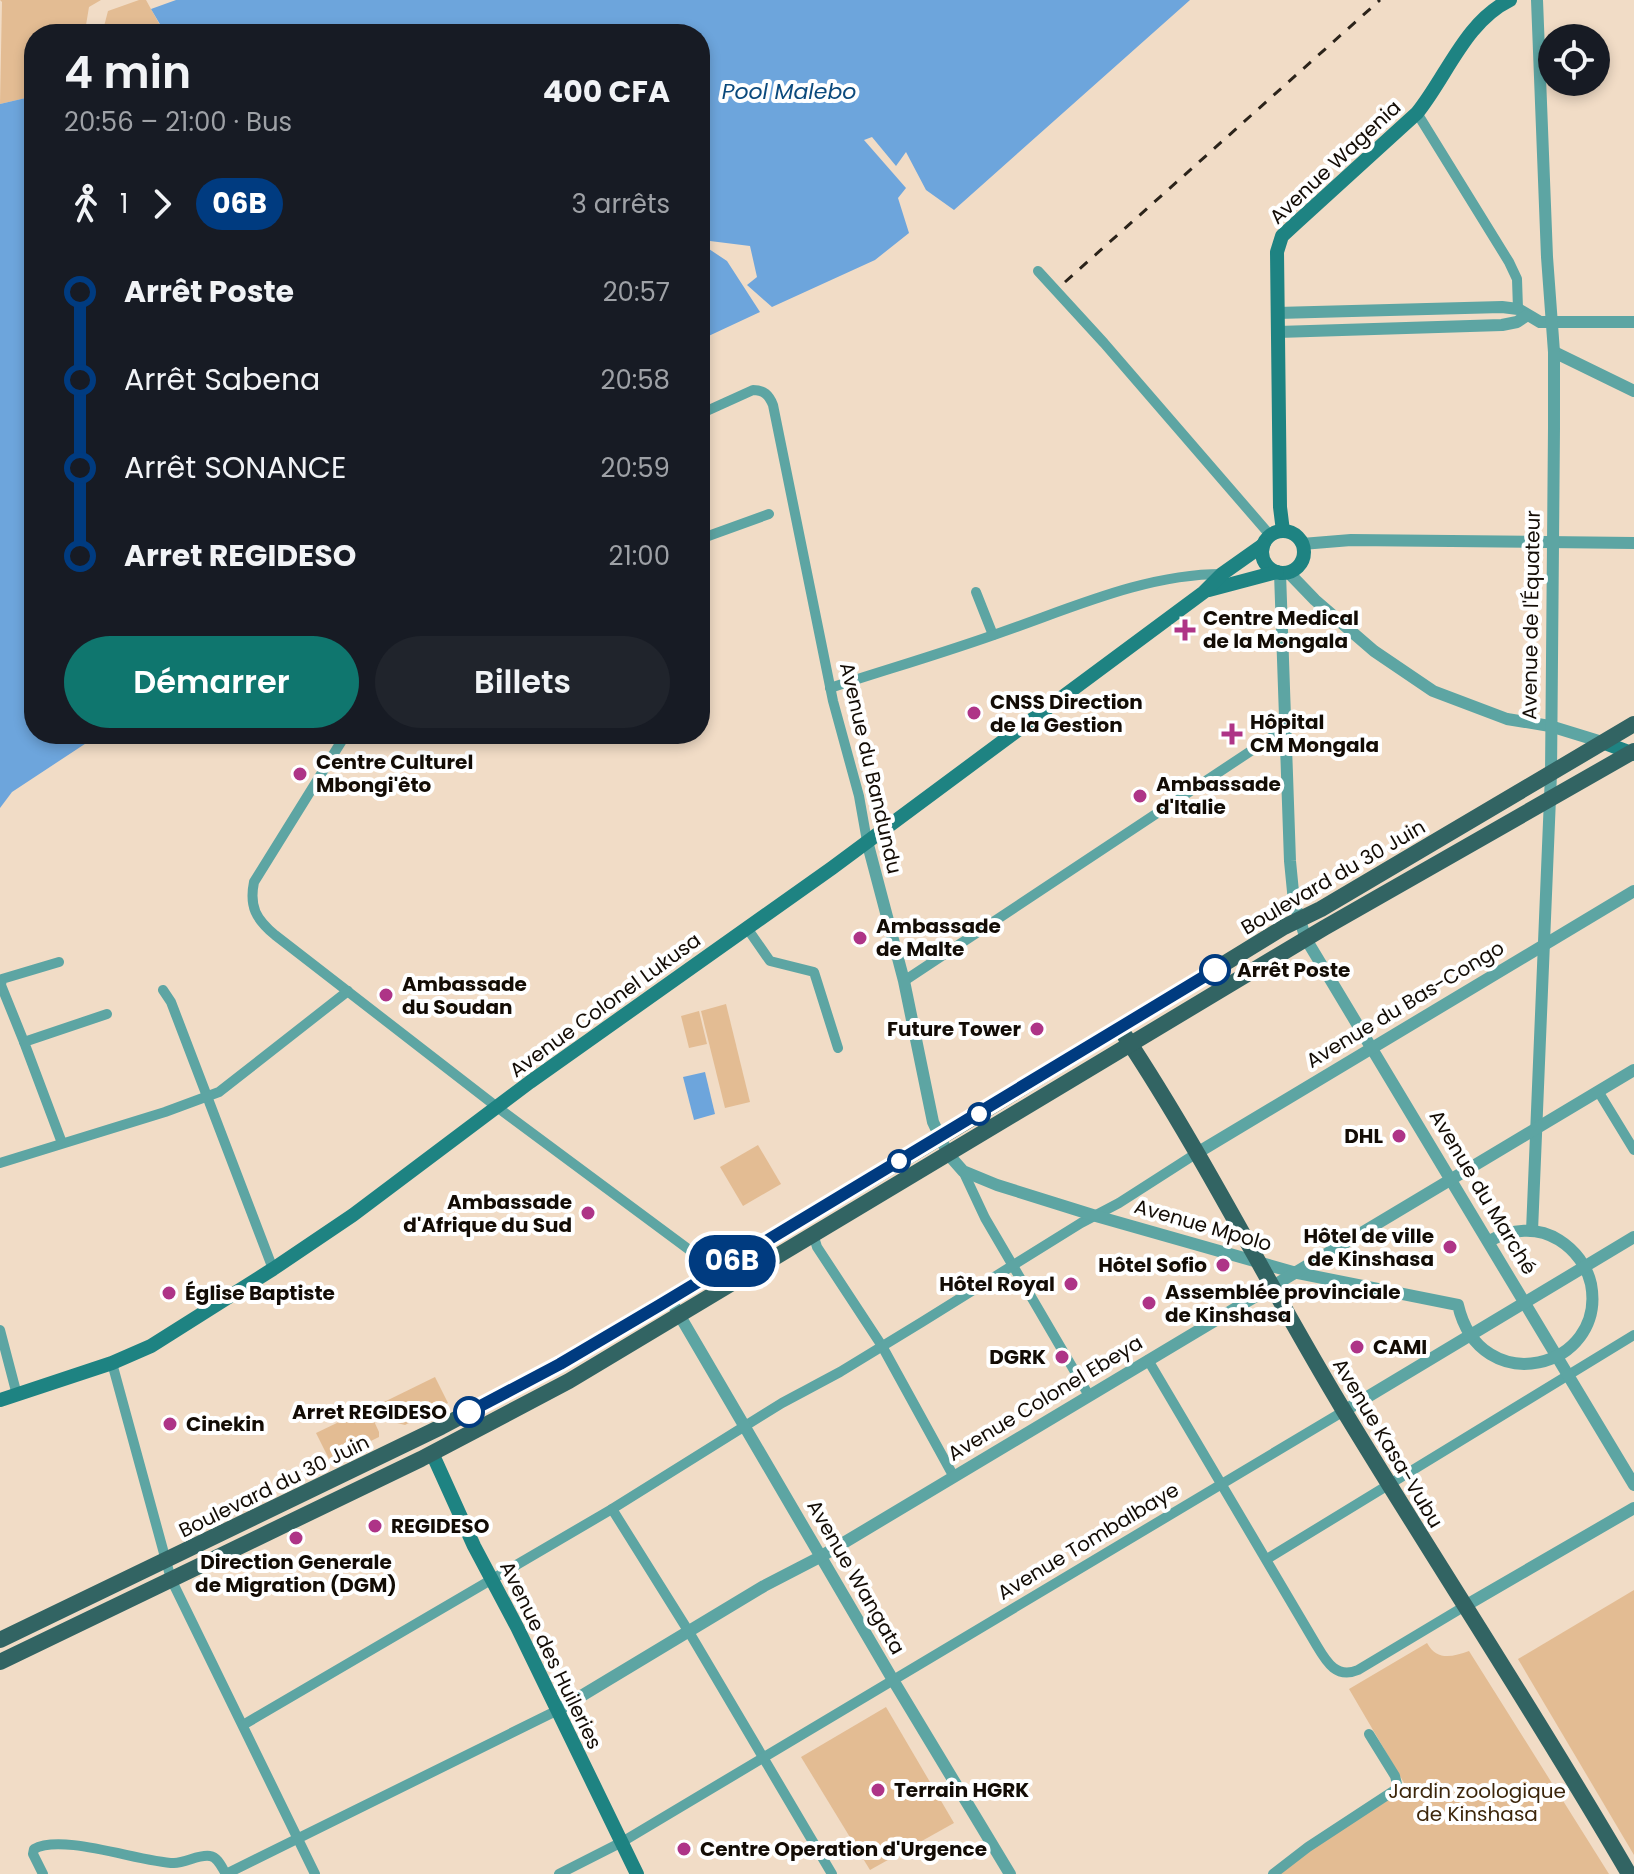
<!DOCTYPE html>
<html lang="fr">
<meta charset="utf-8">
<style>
body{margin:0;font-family:Poppins,sans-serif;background:#20242c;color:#f1f3f6;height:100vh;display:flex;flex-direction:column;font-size:30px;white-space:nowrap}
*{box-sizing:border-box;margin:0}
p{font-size:26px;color:#9ea1a6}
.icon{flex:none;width:44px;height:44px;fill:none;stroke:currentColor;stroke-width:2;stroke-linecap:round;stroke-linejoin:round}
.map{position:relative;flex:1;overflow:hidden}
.sheet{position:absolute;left:24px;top:24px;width:686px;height:720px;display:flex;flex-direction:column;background:#171b24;border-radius:32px;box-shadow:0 4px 12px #0003}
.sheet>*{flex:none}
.badge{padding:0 16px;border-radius:26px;font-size:28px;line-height:52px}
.buttons{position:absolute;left:1538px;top:24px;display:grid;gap:16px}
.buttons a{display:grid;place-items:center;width:72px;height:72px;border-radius:50%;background:#171b24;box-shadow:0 4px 12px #0003;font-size:40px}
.map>.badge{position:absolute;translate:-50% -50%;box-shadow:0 0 0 4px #fff}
.legs{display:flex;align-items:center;gap:12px;height:88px;padding:0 40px;font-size:26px}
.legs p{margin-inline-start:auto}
.summary{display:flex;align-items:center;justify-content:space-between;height:136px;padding:0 40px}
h1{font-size:44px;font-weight:600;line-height:60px}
.primary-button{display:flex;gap:16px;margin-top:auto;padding:16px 40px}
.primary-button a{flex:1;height:92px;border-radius:48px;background:#0f766e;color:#fff;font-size:32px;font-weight:600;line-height:92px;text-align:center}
.primary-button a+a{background:#20242c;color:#f1f3f6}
ul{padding:0 40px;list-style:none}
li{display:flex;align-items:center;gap:28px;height:88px;font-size:30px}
li i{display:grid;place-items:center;width:12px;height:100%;margin:0 10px;background:currentColor}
li i::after{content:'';width:20px;height:20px;margin:-10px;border:6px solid;border-radius:50%;background:#171b24}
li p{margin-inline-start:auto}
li:first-child i{background:linear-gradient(#0000 50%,currentColor 0)}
li:last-child i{background:linear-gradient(currentColor 50%,#0000 0)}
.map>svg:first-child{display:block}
</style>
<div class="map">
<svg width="1634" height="1874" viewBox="0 0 1634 1874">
<rect width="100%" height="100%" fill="#f1dcc6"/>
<!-- green -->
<g fill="#e3bc93">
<polygon points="0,0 101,0 89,7 85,31 94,34 34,34 34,96 0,104 2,2"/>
<polygon points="139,0 146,0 161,27 148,34 136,34 130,26 111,34 102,34 108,11"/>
<polygon points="726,1004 750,1102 725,1108 701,1011"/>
<polygon points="699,1011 707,1044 689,1048 681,1016"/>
<polygon points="758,1145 781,1184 743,1206 720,1167"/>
<polygon points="435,1377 448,1403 405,1425 393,1422 384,1402"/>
<polygon points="368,1408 379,1432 379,1437 330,1461 316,1433"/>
<polygon points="1634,1590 1634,1855 1518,1659"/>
<path d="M1427 1643C1437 1661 1452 1657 1469 1651L1609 1874H1278L1283 1867 1407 1788 1349 1689Z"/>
<polygon points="886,1707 954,1823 870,1870 801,1757"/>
</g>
<!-- water -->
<g fill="#6da5dc">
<polygon points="176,0 1190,0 954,210 926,190 906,152 896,166 872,137 864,140 906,188 898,198 909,233 875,260 772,307 747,285 757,277 750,246 710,241 706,247 727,261 760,312 700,340 700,34 148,34 161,26 151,9"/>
<polygon points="34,96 34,734 100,734 12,792 0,808 0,104"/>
<polygon points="705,1072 715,1114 694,1120 683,1077"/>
</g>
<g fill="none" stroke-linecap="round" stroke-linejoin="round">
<!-- minor -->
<g stroke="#5da5a3" stroke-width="10">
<polyline points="1417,113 1509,262 1517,279 1518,309"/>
<polyline points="1038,271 1104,343 1270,535"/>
<path d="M700 414 753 390C764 390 769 395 773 405L833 701 859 796 867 841"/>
<polyline points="700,539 769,514"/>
<polyline points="976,592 993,635"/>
<path d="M830 688C888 669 947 652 1005 631 1074 607 1147 574 1222 574"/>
<path d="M346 734 254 882C249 907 256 919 275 935L497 1107 703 1260 716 1277"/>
<polyline points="747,928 770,961 814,972 838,1048"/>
<polyline points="904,981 1284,729"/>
<polyline points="163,990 171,1002 273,1269"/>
<polyline points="24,1042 1,985 2,979 59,962"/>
<polyline points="1598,1091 1634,1150"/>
<polyline points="62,1143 24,1042 107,1014"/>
<polyline points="0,1163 165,1112 219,1092 348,991"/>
<polyline points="963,1171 985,1218 1088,1394"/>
<polyline points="813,1234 817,1247 882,1346 954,1477"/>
<polyline points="0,1330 17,1395"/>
<path d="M1148 1360 1317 1646C1327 1663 1337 1679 1358 1670L1465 1606"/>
<polyline points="112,1363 171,1579 315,1874"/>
<polyline points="612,1509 689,1632 832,1874"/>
<polyline points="1267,1559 1634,1335"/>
<polyline points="243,1725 612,1509 782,1403 840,1372 922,1322 1081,1223 1119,1203 1197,1153"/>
<path d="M43 1874 33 1854 34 1849C62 1833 140 1862 174 1863 186 1863 199 1854 210 1856 218 1857 222 1868 226 1874L558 1710"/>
<polyline points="559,1874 622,1842 1344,1411"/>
<polyline points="1273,1874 1308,1847 1398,1788 1395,1776 1369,1734"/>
</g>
<!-- tertiary -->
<g stroke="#5da5a3" stroke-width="12">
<polyline points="1277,313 1502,307 1518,309 1540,322 1634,322"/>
<polyline points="1278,332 1502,325 1517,322 1526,316"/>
<polyline points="1554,352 1634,391"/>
<polyline points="1302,544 1351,540 1634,543"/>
<polyline points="1288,572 1315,600 1374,651 1433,691 1507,719 1550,726 1602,742"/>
<polyline points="1280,573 1290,861 1294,902 1306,939 1634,1485"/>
<path d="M867 841 904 981 933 1122 948 1154 963 1171 997 1185 1096 1216 1293 1272 1458 1305C1480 1401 1607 1369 1591 1284 1587 1266 1575 1250 1559 1240 1537 1226 1511 1229 1489 1241"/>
<polyline points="1197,1153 1634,891"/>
<polyline points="1532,1231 1551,774 1554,428 1554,352 1547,257 1537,0"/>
<polyline points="670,1299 893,1680 1010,1874"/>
<polyline points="1344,1411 1634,1237"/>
<polyline points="1465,1606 1634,1508"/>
<polyline points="558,1710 764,1586 820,1557 1634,1070"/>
</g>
<!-- secondary -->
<g stroke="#1e8382" stroke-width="14">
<circle cx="1283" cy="552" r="21"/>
<path d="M1283 531 1280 507 1277 252 1282 236 1295 224 1417 113C1447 76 1465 22 1510 0"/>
<polyline points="1209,590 1277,572"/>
<polyline points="1602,742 1634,754"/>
<polyline points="0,1400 112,1363 151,1346 273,1269 353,1215 530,1082 832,868 1204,592 1222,574 1263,545"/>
<polyline points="432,1453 474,1546 517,1627 637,1874"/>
</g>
<!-- primary -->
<g stroke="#326463" stroke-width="16">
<path d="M1125 1036C1205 1157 1269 1287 1344 1411 1438 1566 1538 1717 1629 1874"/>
<polyline points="0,1640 441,1427 560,1364 966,1122 1284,927 1321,909 1634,724"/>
<polyline points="0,1662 421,1459 569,1381 1324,928 1634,751"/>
</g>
<!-- rail -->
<polyline stroke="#2b231a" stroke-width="3" stroke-dasharray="10 10" stroke-linecap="butt" points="1065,282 1380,0"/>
</g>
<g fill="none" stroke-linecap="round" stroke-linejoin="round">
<defs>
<polyline id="line-1" points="469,1412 560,1364 660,1305 1215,970"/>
</defs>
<!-- line-1 casing -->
<use href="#line-1" stroke="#fff" stroke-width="18"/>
<!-- line-1 -->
<use href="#line-1" stroke="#003b80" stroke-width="12"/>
</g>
<!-- markers -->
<g fill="#ae3487" stroke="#fff" stroke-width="3">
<path d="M1181 618h8v8h8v8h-8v8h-8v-8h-8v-8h8z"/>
<circle cx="974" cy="713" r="8"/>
<path d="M1228 722h8v8h8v8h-8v8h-8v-8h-8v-8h8z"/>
<circle cx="300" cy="774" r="8"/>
<circle cx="1140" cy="796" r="8"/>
<circle cx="860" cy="938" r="8"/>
<circle cx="386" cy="995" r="8"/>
<circle cx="1037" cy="1029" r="8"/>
<circle cx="1399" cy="1136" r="8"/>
<circle cx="588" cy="1213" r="8"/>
<circle cx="1450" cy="1247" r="8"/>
<circle cx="1223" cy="1265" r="8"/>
<circle cx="1071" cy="1284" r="8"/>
<circle cx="169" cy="1293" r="8"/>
<circle cx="1149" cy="1303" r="8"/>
<circle cx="1357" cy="1347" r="8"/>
<circle cx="1062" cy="1357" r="8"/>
<circle cx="170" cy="1424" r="8"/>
<circle cx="375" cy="1526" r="8"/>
<circle cx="296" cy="1538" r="8"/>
<circle cx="878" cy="1790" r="8"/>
<circle cx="684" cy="1849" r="8"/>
</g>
<g fill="#fff" stroke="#003b80" stroke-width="4">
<circle cx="1215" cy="970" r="14"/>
<circle cx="979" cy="1114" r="10"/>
<circle cx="899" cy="1161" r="10"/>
<circle cx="469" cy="1412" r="14"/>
</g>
<g text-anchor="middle" stroke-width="8" stroke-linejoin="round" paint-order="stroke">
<!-- street labels -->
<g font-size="20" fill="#130c05" stroke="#fff">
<text transform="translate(1335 162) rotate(-43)" y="7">Avenue Wagenia</text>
<text transform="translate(1531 615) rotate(-89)" y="7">Avenue de l'Équateur</text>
<text transform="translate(871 768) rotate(77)" y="7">Avenue du Bandundu</text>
<text transform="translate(1333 877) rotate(-30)" y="7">Boulevard du 30 Juin</text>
<text transform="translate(1405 1004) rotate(-31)" y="7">Avenue du Bas-Congo</text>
<text transform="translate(605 1005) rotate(-36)" y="7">Avenue Colonel Lukusa</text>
<text transform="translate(1483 1192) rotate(59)" y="7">Avenue du Marché</text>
<text transform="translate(1203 1225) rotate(16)" y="7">Avenue Mpolo</text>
<text transform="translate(1045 1398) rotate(-31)" y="7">Avenue Colonel Ebeya</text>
<text transform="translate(1388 1443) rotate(59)" y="7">Avenue Kasa-Vubu</text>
<text transform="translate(274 1486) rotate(-26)" y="7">Boulevard du 30 Juin</text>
<text transform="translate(1088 1541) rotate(-31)" y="7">Avenue Tombalbaye</text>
<text transform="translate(856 1577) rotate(60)" y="7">Avenue Wangata</text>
<text transform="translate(551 1655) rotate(64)" y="7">Avenue des Huileries</text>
</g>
<!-- poi labels -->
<g font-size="20" font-weight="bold" fill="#130c05" stroke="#fff" text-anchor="start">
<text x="1203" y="625">Centre Medical<tspan x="1203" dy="23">de la Mongala</tspan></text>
<text x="990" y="709">CNSS Direction<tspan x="990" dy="23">de la Gestion</tspan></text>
<text x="1250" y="729">Hôpital<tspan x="1250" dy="23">CM Mongala</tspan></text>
<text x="316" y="769">Centre Culturel<tspan x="316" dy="23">Mbongi'êto</tspan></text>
<text x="1156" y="791">Ambassade<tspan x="1156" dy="23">d'Italie</tspan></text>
<text x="876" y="933">Ambassade<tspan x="876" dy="23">de Malte</tspan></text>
<text x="402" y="991">Ambassade<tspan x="402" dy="23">du Soudan</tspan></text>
<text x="1021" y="1036" text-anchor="end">Future Tower</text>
<text x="1383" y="1143" text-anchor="end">DHL</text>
<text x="572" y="1209" text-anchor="end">Ambassade<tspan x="572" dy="23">d'Afrique du Sud</tspan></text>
<text x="1434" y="1243" text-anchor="end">Hôtel de ville<tspan x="1434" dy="23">de Kinshasa</tspan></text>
<text x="1207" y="1272" text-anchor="end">Hôtel Sofio</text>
<text x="1055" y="1291" text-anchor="end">Hôtel Royal</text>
<text x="1165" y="1299">Assemblée provinciale<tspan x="1165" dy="23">de Kinshasa</tspan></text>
<text x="185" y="1300">Église Baptiste</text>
<text x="1373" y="1354">CAMI</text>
<text x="1046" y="1364" text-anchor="end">DGRK</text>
<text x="186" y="1431">Cinekin</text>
<text x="391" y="1533">REGIDESO</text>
<text x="296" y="1569" text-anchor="middle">Direction Generale<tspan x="296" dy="23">de Migration (DGM)</tspan></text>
<text x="894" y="1797">Terrain HGRK</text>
<text x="700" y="1856">Centre Operation d'Urgence</text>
</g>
<!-- stop labels -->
<g font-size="20" font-weight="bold" fill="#130c05" stroke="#fff" text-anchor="start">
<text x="1237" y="977">Arrêt Poste</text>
<text x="447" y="1419" text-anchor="end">Arret REGIDESO</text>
</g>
<!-- park labels -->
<g font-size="20" fill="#3c260b" stroke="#fff">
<text x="1477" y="1798">Jardin zoologique<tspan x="1477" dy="23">de Kinshasa</tspan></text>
</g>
<!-- water labels -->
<g font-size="22" font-style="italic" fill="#0b4a7d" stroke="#fff">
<text x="789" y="99">Pool Malebo</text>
</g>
</g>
</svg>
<div class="buttons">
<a><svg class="icon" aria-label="locate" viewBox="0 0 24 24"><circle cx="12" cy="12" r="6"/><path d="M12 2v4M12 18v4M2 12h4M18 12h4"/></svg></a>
</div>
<b class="badge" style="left:732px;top:1261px;background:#003b80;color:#fff">06B</b>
<section class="sheet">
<div class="summary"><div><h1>4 min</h1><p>20:56 – 21:00 · Bus</p></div><b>400 CFA</b></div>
<div class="legs"><svg class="icon" aria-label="walk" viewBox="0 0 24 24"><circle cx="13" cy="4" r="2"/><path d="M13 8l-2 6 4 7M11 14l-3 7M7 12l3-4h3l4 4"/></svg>1<svg class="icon" aria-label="forward" viewBox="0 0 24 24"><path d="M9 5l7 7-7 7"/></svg><b class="badge" style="background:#003b80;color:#fff">06B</b><p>3 arrêts</p></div>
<ul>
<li><i style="color:#003b80"></i><b>Arrêt Poste</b><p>20:57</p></li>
<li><i style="color:#003b80"></i><span>Arrêt Sabena</span><p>20:58</p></li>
<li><i style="color:#003b80"></i><span>Arrêt SONANCE</span><p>20:59</p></li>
<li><i style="color:#003b80"></i><b>Arret REGIDESO</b><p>21:00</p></li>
</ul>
<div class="primary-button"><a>Démarrer</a><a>Billets</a></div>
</section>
</div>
